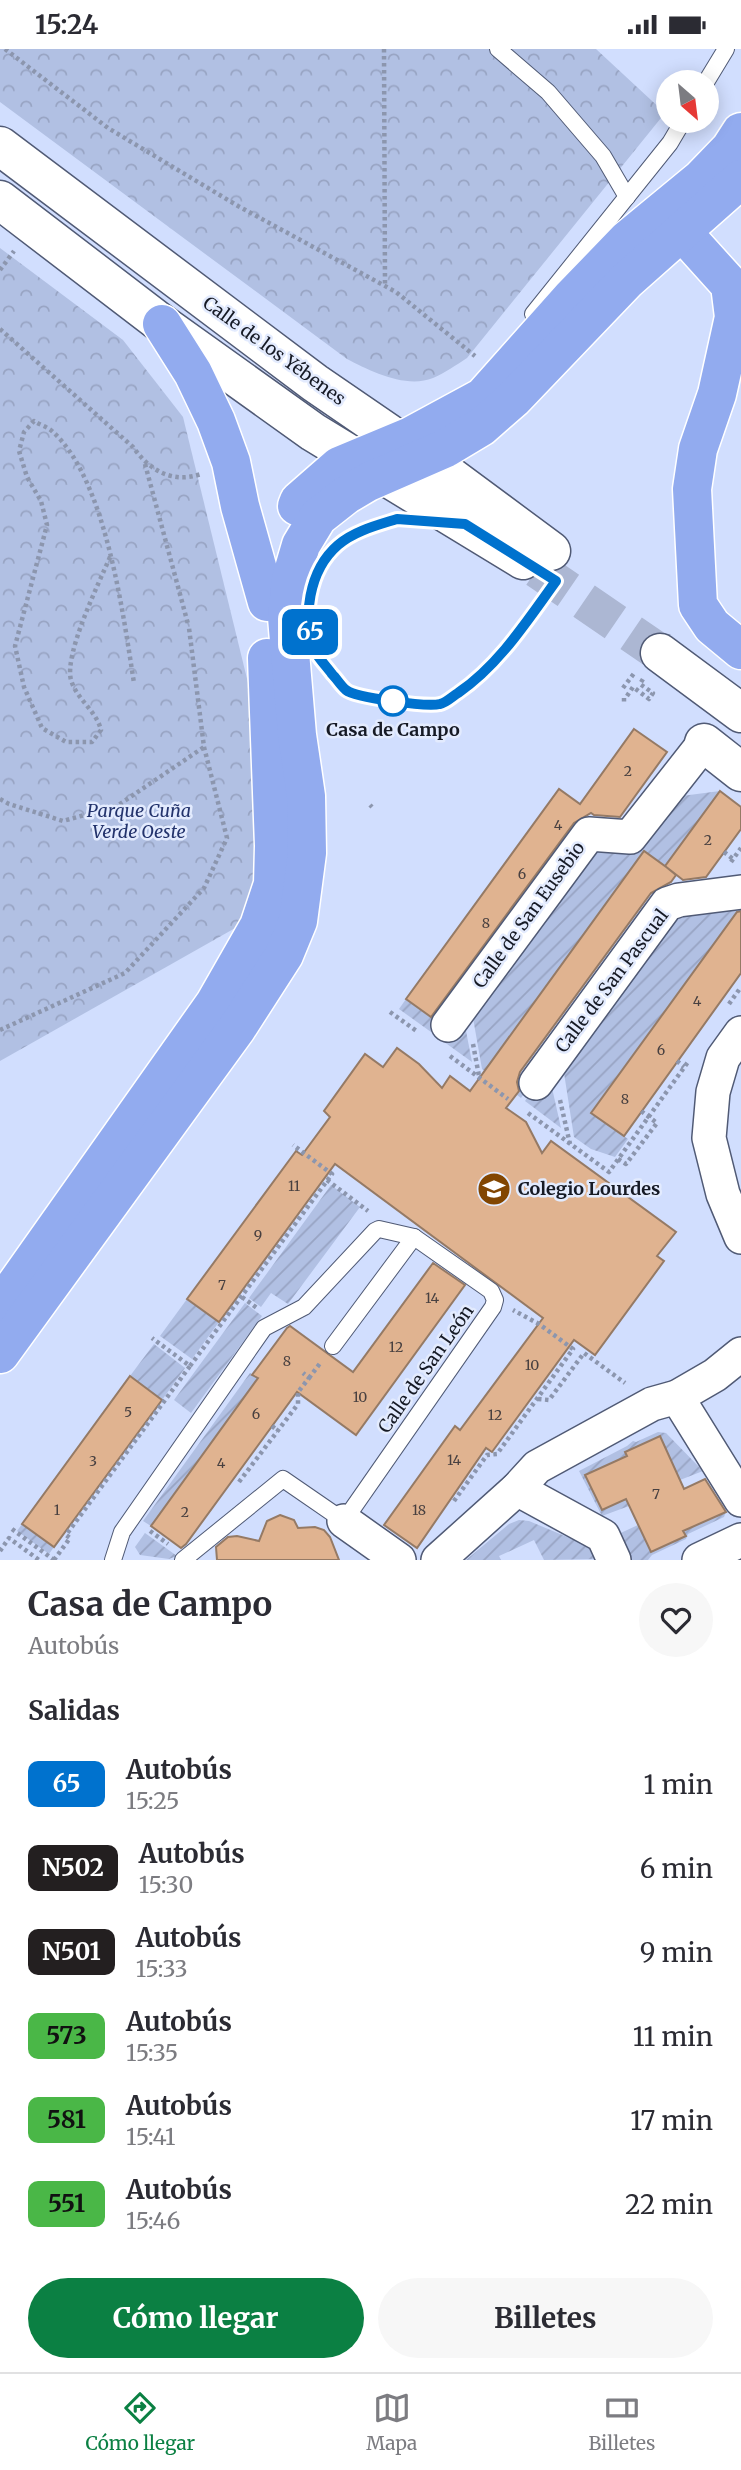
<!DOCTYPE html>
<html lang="es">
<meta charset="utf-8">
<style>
body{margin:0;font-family:Merriweather,serif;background:#f7f7f7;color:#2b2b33;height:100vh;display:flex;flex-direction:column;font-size:26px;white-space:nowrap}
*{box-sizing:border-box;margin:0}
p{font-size:23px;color:#7c7c81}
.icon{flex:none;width:38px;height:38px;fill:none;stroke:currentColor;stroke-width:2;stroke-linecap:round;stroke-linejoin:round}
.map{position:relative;height:1511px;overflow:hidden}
.side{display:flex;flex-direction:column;background:#fff;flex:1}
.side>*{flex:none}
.badge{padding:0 14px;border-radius:10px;font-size:24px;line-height:46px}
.needle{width:46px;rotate:152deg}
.fabs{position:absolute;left:656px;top:21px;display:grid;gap:14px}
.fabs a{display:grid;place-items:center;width:63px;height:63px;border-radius:50%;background:#fff;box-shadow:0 4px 18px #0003;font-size:35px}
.map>.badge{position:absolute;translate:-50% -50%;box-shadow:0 0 0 4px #fff}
h2{padding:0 28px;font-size:26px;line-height:63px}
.round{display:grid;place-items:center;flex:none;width:74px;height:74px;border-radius:37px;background:#f7f7f7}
.headline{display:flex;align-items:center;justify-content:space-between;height:119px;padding:0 28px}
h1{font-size:33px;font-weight:700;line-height:52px}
.action{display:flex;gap:14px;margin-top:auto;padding:14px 28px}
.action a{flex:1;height:80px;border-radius:42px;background:#0b8043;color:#fff;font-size:28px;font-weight:700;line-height:80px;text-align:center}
.action a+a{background:#f7f7f7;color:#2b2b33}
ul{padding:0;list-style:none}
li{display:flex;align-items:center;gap:21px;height:84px;padding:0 28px}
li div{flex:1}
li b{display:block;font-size:26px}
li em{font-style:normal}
li .badge{min-width:77px;font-weight:700;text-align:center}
.status{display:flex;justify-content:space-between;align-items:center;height:49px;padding:0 35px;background:#fff;direction:ltr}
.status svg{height:19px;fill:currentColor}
.tabs{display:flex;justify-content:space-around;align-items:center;height:98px;border-top:2px solid #e1e1e2;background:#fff;font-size:19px;color:#7c7c81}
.tabs a{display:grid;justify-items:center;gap:4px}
.tabs .on{color:#0b8043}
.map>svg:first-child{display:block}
</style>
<div class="status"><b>15:24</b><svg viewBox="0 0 49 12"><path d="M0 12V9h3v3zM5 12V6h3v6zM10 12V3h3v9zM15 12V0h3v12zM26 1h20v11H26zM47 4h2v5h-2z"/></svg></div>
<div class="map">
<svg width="741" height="1511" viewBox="0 0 741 1511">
<defs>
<pattern id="park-crowns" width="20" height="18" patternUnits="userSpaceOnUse" patternTransform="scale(1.75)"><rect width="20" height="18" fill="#b1c0e3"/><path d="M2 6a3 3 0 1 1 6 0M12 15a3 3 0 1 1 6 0" fill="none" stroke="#98a4c3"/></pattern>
<pattern id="garden-furrows" width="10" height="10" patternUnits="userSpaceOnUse" patternTransform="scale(1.75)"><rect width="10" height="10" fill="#b1c0e3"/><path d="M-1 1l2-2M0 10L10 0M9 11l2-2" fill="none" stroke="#98a4c3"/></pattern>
</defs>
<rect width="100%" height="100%" fill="#d1defe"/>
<!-- park -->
<g fill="url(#park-crowns)">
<path d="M0 0H596L665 64 467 309C456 316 445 324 433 329 406 340 370 322 347 310L0 53Z"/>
<polygon points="0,199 123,291 183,368 286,789 283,852 0,1012"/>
</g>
<!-- garden -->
<g fill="url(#garden-furrows)">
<polygon points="720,742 665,817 644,802 492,1011 528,1039 521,1049 482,1020 473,969 601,792 674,748"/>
<polygon points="741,854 741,873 733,868 591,1063 628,1090 615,1108 591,1100 574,1088 564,1024 681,862"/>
<polygon points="406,950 437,973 431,983 399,960"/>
<polygon points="462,961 472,1013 440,990"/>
<polygon points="548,1021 561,1079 525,1052"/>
<polygon points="331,1136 360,1158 288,1255 271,1244 261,1258 249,1249"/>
<polygon points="187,1250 219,1273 192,1310 160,1287"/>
<polygon points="245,1254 262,1267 191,1364 174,1351"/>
<polygon points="154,1295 185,1319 162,1351 130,1327"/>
<polygon points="250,1324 258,1329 151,1477 143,1472"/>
<polygon points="658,1383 666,1384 703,1422 680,1431 659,1387 626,1403 627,1407 585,1426 602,1461 626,1450 629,1457 602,1467 579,1422 627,1397 633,1392 636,1393"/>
<polygon points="726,1463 724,1468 688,1485 686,1490 652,1506 648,1511 623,1511 612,1488 638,1476 651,1503 686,1487 683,1482"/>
<polygon points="519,1471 529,1472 591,1498 597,1510 544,1511 534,1491 499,1507 501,1511 466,1511 509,1475"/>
<polygon points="22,1475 54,1498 49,1505 17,1482"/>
<polygon points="145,1484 177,1507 169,1510 140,1506 135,1498"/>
</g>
<!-- building -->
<g fill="#e0b390" stroke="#957a65" stroke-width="2">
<polygon points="634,680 667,703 620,768 594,766 591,764 574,774 431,968 406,950 559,740 580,755"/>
<polygon points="720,742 741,758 741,780 706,828 683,831 665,817 676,826 671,833 651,844 520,1023 517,1033 519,1042 506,1059 526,1073 542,1104 551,1092 676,1183 657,1207 664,1212 595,1306 574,1291 492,1403 486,1399 417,1499 384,1476 455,1377 460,1381 543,1269 335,1115 219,1273 187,1250 296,1102 302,1106 330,1068 324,1062 365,1005 383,1018 397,999 419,1015 442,1039 450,1027 470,1042 644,802 665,817"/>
<polygon points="741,862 741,924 624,1087 591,1064 737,863"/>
<polygon points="433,1214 465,1236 356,1386 297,1343 186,1495 181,1499 151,1477 258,1329 252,1326 287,1279 290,1277 353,1323"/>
<polygon points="130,1327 162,1351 54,1498 22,1475"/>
<polygon points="660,1387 684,1440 705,1430 726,1463 683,1482 686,1487 651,1503 626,1450 602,1461 585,1426 627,1407 625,1403"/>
<polygon points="280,1466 294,1471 298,1479 315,1478 324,1481 330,1488 339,1511 217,1511 216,1498 228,1488 237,1487 259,1492 267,1472"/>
</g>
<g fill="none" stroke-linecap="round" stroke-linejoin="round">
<!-- secondary-tunnel -->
<polyline stroke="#acb7d3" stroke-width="38" stroke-dasharray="38 19" stroke-linecap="butt" points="537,520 660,604"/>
<defs>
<g id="lane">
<polyline points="498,0 548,43 603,107 627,148"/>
<polyline points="706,33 726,0"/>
<polyline points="533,265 670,94 683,72"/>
<polyline points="333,1297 414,1188"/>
<polyline points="113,1511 122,1483 264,1279 304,1258 375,1182 379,1180 414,1188 491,1242 495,1251 493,1258 344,1472 283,1430 183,1511"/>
</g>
<g id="street">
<polyline points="448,976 589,785 630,788 704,694"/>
<polyline points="741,984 723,1009 713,1043 709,1089 723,1145 741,1188"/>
<polyline points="536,1034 667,855 679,851 741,843"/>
<polyline points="677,1348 741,1451"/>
<polyline points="517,1440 603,1487 614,1511"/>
<polyline points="344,1472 399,1511"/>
<polyline points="438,1511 517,1440 537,1418 652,1355 677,1348 715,1326 741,1305"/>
<polyline points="699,1511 741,1491"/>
</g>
<g id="secondary">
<polyline points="0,97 315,334 439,419 551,502"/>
<polyline points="0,151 162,275 313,383 523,511"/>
<polyline points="660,604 741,664"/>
<polyline points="704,694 741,723"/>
</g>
<g id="highway">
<polyline points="666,165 730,236 734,268 717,345 698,400 692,440 698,556 712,577 741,601"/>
<polyline points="162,275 193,324 216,372 231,413 240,457 267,553"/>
<polyline points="297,457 299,452 339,417 411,387 483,348 572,248 627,191 701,130 730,100 741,83"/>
<polyline points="0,1258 215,954 259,877 273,835 274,797 267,609"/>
<polyline points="0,1305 237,979 284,906 298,872 307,804 306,747 297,686 287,568 291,530 301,496 318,468 346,446 368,433 446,399 481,378 513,350 626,232 741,130"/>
</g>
</defs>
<!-- lane casing -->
<use href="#lane" stroke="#505a75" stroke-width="18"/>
<!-- street casing -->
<use href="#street" stroke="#505a75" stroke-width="36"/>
<!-- secondary casing -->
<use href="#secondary" stroke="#505a75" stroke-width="41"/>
<!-- highway casing -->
<use href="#highway" stroke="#fff" stroke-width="41"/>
<!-- path -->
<g stroke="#8c96ae" stroke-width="4.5" stroke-dasharray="3.5 3.5" stroke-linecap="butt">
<polyline points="5,0 108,79 238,157 396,243 475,307"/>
<polyline points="384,0 385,237"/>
<polyline points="0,221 14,202"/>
<path d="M0 280 133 398C149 421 172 435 201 425"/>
<polyline points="145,415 188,575"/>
<path d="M110 508C99 534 64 605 71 631 77 651 96 661 101 681L92 693H66L42 679 24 638 15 597 47 476 41 452 27 428 19 402 24 383 34 372C40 376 48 378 53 383 106 431 123 565 134 634"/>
<polyline points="623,639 635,623"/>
<polyline points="627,647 633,638 649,650 653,644 640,635 643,630"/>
<polyline points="624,649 624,653"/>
<polyline points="0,750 9,755 63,772 117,757 204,698"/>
<polyline points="370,756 372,758"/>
<polyline points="724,803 733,810"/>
<polyline points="731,813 741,799"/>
<polyline points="729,955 741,938"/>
<polyline points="390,963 418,983"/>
<polyline points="0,981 125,924 204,839 227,789 204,698 189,579"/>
<polyline points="473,995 479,1027"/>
<polyline points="450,1007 508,1050"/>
<polyline points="677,1012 684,1018"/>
<polyline points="560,1051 570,1095"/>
<polyline points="528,1064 609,1123 688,1013"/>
<polyline points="618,1110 626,1115 657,1074 641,1062"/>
<polyline points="327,1131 368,1162"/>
<polyline points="242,1248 257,1259"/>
<polyline points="190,1317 332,1125 293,1096"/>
<polyline points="309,1329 321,1313"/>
<polyline points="538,1350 549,1351 584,1304 625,1334"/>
<polyline points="272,1377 278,1382"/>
<polyline points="239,1433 298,1355 298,1343 309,1329 303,1324"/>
<polyline points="454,1452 487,1406 497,1405 573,1300 539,1275 513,1261"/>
<polyline points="12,1480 54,1511"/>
<polyline points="150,1482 168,1495"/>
<polyline points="0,1502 9,1489 39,1511"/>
<polyline points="54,1511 70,1489 66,1486 190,1317 152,1289"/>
</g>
<!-- lane -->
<use href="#lane" stroke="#fff" stroke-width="16"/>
<!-- street -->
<use href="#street" stroke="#fff" stroke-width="33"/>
<!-- secondary -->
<use href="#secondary" stroke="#fff" stroke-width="38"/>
<!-- highway -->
<use href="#highway" stroke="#92abef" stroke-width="38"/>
</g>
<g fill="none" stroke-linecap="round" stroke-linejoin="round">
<defs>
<path id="line" d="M397 470 465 475 556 532C527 572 499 616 458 644 453 647 446 654 440 655 427 658 356 649 346 641 341 637 337 630 332 625 327 618 320 611 316 604 301 570 309 521 338 496 354 482 378 476 397 470Z"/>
</defs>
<!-- line casing -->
<use href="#line" stroke="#fff" stroke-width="16"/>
<!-- line -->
<use href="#line" stroke="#0072ce" stroke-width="10"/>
</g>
<!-- icons -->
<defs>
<symbol id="school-disc" viewBox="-11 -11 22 22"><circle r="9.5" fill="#824601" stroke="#e3ebfe"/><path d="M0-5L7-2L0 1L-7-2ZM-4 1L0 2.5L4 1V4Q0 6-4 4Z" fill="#fff"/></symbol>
</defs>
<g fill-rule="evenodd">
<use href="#school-disc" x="475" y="1121" width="38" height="38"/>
</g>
<!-- markers -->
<circle fill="#fff" stroke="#0072ce" stroke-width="3.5" cx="393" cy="652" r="14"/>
<g text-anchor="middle" stroke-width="5" stroke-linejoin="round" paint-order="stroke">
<!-- number labels -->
<g font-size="14" fill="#484040">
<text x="628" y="727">2</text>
<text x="558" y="781">4</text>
<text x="708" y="796">2</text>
<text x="522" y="830">6</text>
<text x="486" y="879">8</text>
<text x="697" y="957">4</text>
<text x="661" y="1006">6</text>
<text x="625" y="1055">8</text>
<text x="294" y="1142">11</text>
<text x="258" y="1191">9</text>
<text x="222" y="1241">7</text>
<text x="432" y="1254">14</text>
<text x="396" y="1303">12</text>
<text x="287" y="1317">8</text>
<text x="532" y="1321">10</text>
<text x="360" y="1353">10</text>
<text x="128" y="1368">5</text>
<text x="256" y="1370">6</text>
<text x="495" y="1371">12</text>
<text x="454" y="1416">14</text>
<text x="93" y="1417">3</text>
<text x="221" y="1419">4</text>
<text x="656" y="1450">7</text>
<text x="57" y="1466">1</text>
<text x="419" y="1466">18</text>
<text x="185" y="1468">2</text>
</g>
<!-- street labels -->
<g font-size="18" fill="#161a25" stroke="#e3ebfe">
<text transform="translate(274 302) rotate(36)" y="6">Calle de los Yébenes</text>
<text transform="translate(529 866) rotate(-54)" y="6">Calle de San Eusebio</text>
<text transform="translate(612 932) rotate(-53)" y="6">Calle de San Pascual</text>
<text transform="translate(426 1320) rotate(-55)" y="6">Calle de San León</text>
</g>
<!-- stop labels -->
<g font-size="18" font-weight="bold" fill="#161a25" stroke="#e3ebfe">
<text x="393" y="687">Casa de Campo</text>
</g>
<!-- park labels -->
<g font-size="18" font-style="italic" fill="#23336c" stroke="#e3ebfe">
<text x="139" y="768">Parque Cuña<tspan x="139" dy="21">Verde Oeste</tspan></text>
</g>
<!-- poi labels -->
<g font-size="18" font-weight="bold" fill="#161a25" stroke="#e3ebfe" text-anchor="start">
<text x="518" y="1146">Colegio Lourdes</text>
</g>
</g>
</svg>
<div class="fabs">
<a><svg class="needle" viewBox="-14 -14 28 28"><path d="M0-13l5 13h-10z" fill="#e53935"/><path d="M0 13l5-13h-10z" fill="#7c7c81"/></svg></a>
</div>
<b class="badge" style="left:310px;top:583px;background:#0072ce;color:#fff">65</b>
</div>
<section class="side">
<div class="headline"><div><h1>Casa de Campo</h1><p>Autobús</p></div><a class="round"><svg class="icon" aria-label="heart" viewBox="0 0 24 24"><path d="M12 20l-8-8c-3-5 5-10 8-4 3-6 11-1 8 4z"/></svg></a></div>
<h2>Salidas</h2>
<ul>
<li><span class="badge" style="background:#0072ce;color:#fff">65</span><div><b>Autobús</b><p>15:25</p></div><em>1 min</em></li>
<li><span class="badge" style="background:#231f20;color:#fff">N502</span><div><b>Autobús</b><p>15:30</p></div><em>6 min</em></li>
<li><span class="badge" style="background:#231f20;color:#fff">N501</span><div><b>Autobús</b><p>15:33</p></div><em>9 min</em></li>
<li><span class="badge" style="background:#4ab747;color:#111">573</span><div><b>Autobús</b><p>15:35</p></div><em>11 min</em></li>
<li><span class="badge" style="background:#4ab747;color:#111">581</span><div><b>Autobús</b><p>15:41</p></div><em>17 min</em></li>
<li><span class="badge" style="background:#4ab747;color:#111">551</span><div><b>Autobús</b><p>15:46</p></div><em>22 min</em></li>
</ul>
<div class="action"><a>Cómo llegar</a><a>Billetes</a></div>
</section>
<nav class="tabs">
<a class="on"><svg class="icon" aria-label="directions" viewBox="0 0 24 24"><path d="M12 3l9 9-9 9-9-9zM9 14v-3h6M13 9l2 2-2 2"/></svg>Cómo llegar</a>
<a><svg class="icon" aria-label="map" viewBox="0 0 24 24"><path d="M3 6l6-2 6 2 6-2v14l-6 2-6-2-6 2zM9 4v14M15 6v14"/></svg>Mapa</a>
<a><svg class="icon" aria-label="tickets" viewBox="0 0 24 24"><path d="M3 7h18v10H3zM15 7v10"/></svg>Billetes</a>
</nav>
